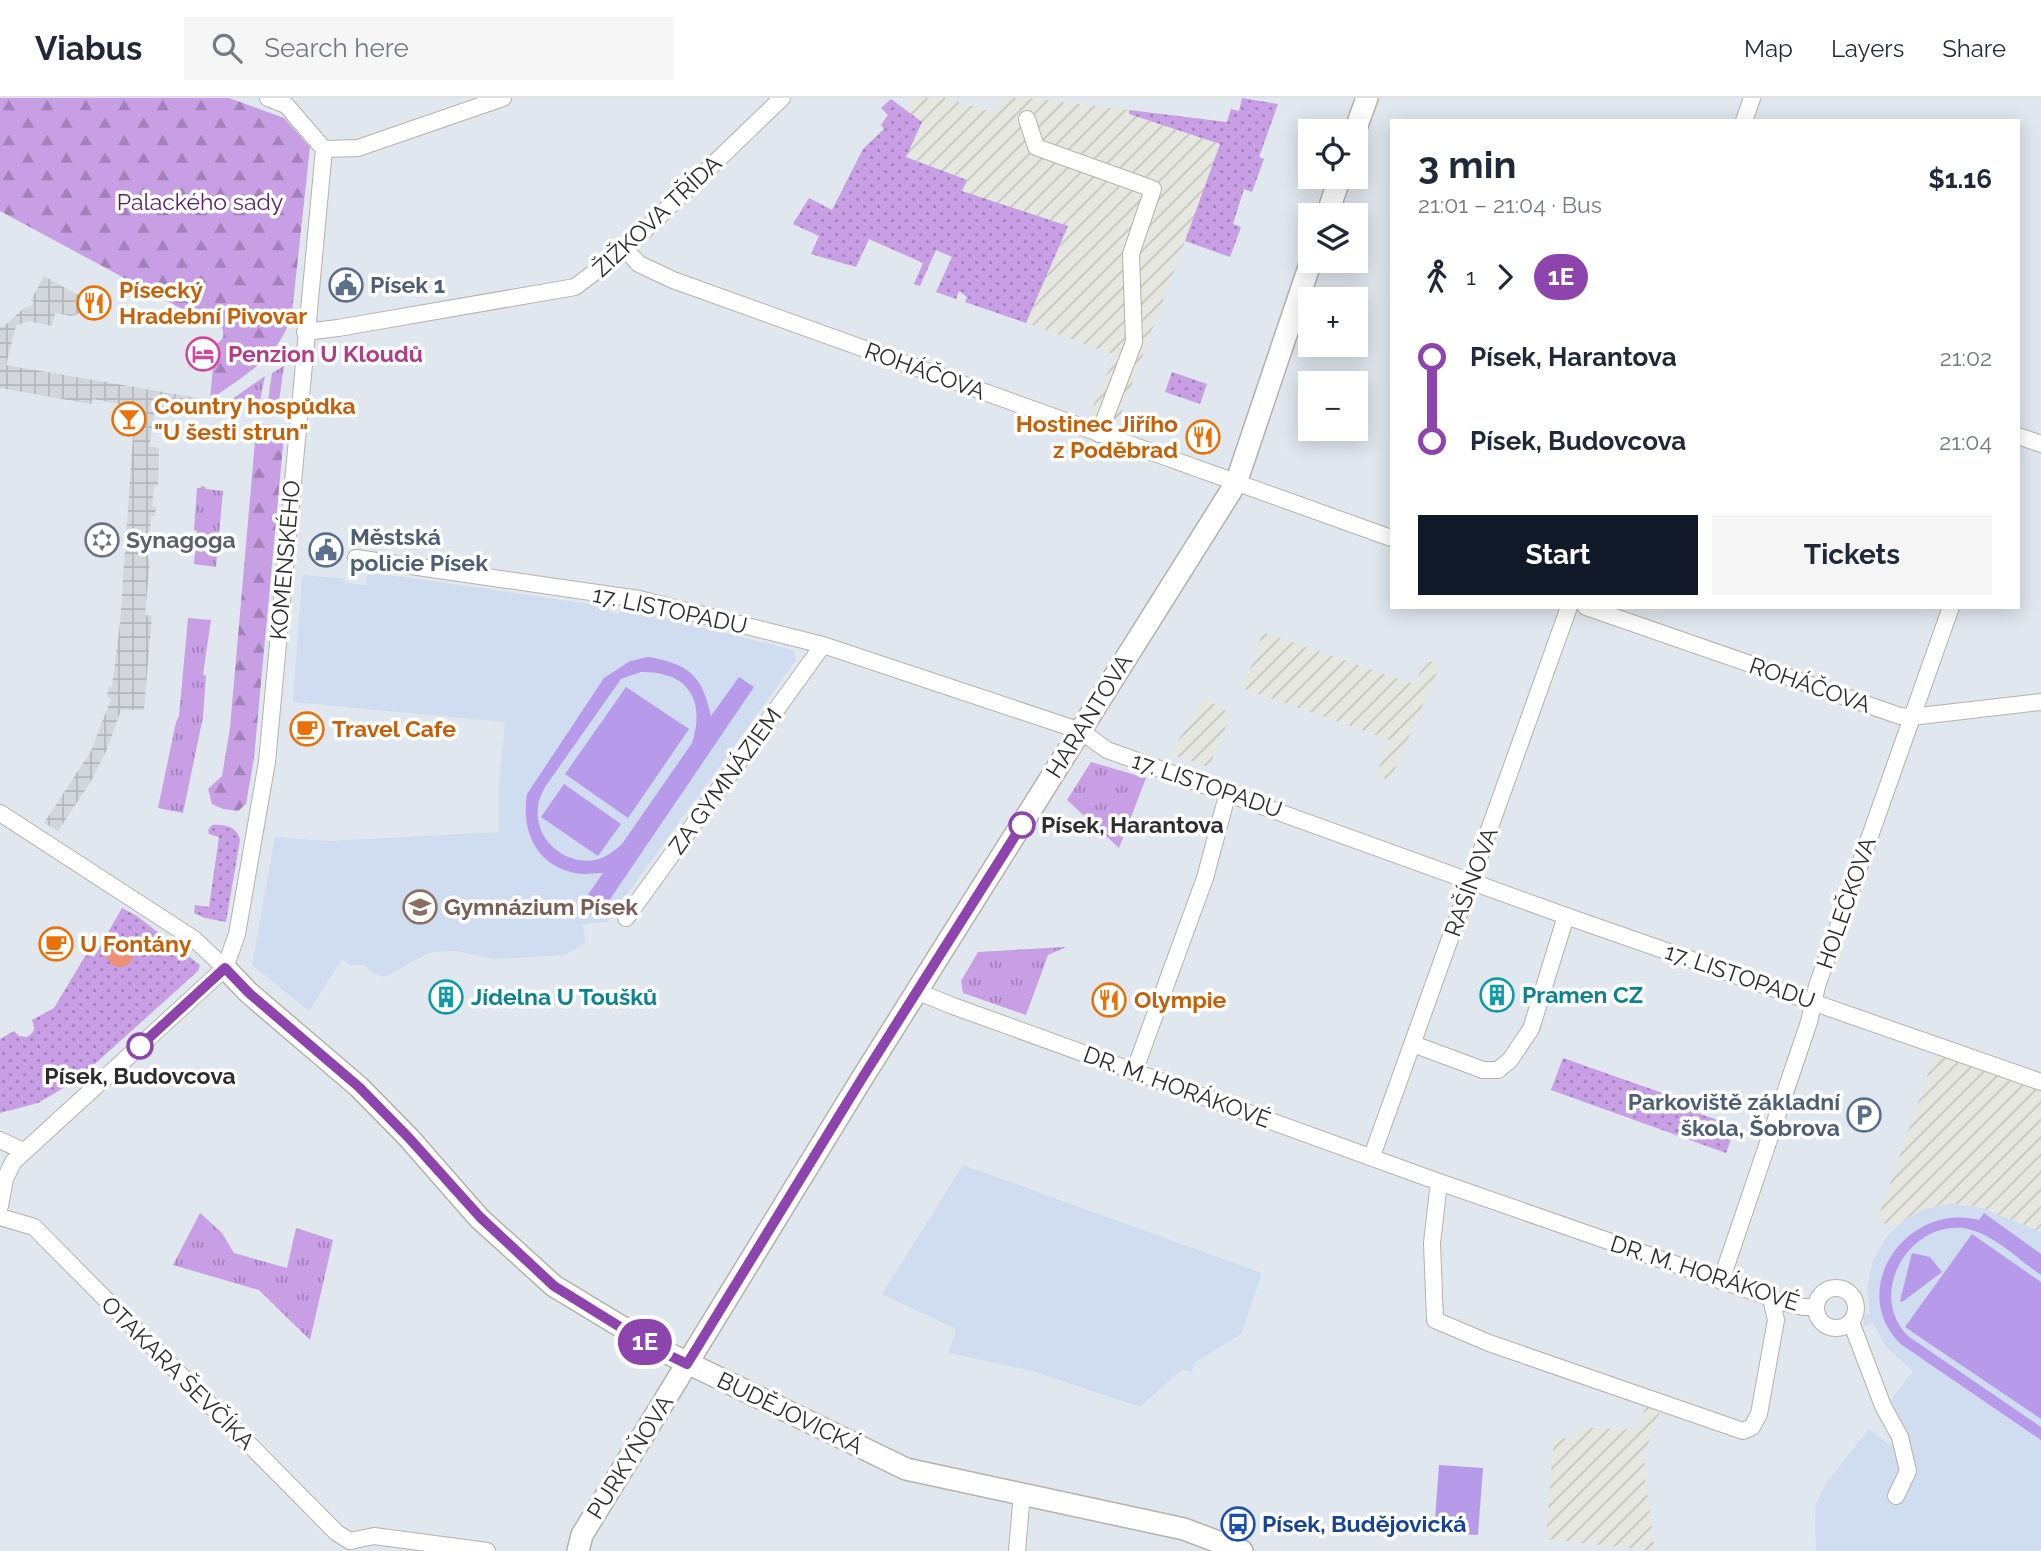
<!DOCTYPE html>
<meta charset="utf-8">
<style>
body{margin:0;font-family:Raleway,sans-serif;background:#f6f6f7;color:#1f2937;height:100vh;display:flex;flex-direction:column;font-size:26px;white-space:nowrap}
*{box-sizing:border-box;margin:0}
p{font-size:23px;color:#747a83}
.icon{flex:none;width:38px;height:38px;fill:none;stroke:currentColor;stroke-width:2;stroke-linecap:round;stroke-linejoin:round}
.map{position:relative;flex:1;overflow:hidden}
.drawer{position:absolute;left:1390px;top:21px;width:630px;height:490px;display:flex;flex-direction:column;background:#fff;border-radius:0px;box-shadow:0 4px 18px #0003}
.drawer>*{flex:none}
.badge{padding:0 14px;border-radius:23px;font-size:24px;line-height:46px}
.controls{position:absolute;left:1298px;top:21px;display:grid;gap:14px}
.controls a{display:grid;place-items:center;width:70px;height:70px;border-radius:0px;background:#fff;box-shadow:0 4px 18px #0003;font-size:35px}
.map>.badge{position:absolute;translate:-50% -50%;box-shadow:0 0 0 4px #fff}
.legs{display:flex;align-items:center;gap:10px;height:77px;padding:0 28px;font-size:23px}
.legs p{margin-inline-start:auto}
.overview{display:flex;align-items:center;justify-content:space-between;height:119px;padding:0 28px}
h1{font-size:38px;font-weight:700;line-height:52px}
.cta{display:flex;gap:14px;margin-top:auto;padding:14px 28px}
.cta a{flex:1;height:80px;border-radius:0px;background:#111827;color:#fff;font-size:28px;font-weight:700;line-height:80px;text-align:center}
.cta a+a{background:#f6f6f7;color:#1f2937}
ul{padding:0 28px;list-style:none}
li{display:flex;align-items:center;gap:24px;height:84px;font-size:26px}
li i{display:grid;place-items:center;width:10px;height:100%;margin:0 9px;background:currentColor}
li i::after{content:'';width:18px;height:18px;margin:-9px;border:5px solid;border-radius:50%;background:#fff}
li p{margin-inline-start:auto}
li:first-child i{background:linear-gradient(#0000 50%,currentColor 0)}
li:last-child i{background:linear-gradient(currentColor 50%,#0000 0)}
header{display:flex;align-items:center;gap:42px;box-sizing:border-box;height:98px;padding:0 35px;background:#fff;border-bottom:2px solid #e0e1e3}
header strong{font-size:33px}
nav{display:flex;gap:38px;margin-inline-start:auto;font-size:24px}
.search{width:490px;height:63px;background:#f6f6f7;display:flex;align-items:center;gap:18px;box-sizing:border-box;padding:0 24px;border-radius:0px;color:#747a83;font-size:26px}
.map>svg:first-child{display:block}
</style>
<header>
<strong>Viabus</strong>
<div class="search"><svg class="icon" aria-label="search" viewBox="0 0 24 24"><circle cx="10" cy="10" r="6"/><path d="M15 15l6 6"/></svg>Search here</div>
<nav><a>Map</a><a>Layers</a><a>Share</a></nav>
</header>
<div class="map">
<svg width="2041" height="1453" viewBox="0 0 2041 1453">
<defs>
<pattern id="industrial-furrows" width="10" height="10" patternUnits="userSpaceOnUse" patternTransform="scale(1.75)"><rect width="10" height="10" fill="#e6e7e0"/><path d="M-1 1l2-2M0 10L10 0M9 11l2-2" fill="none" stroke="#c6c6c0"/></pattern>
<pattern id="grass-tufts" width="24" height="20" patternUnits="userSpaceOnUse" patternTransform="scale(1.75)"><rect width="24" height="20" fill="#c89ee4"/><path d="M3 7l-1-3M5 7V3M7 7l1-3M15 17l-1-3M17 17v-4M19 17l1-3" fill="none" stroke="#a381b9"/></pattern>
<pattern id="forest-firs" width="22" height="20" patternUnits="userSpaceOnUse" patternTransform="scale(1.75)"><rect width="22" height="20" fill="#c89ee4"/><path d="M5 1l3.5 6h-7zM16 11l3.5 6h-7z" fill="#a381b9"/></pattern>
<pattern id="park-dots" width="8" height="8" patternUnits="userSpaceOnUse" patternTransform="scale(1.75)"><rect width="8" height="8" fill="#c89ee4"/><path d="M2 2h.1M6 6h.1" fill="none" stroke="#a381b9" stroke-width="1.8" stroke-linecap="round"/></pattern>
<pattern id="plaza-grid" width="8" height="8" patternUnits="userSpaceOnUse" patternTransform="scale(1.75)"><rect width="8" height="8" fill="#d3d6da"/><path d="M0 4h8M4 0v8" fill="none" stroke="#b5b8bb"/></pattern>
</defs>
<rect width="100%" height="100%" fill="#e0e7ee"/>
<!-- industrial -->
<g fill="url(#industrial-furrows)">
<polygon points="914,0 945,0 995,15 1002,0 1026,0 1129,12 1129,16 1221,46 1117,327 1107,327 1088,320 1115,257 1027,225 1068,129 962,94 967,83 905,58 922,25 905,12"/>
<polygon points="1262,534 1414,586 1426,562 1440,567 1390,683 1376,677 1390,642 1241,590 1255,561"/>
<polygon points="1205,600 1231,616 1209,669 1170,656"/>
<polygon points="1935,956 2041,994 2041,1134 1982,1110 1962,1106 1931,1109 1909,1119 1896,1129 1877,1123"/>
<polygon points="1646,1306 1661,1311 1645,1355 1644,1373 1655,1453 1546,1441 1554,1340 1574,1341 1576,1332 1579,1329 1631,1332 1638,1330"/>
</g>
<!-- education -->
<g fill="#d0dcef">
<polygon points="368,474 609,509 609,514 619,516 620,510 635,513 793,552 796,562 607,824 582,826 586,844 565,857 494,861 457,853 435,854 427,856 384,879 373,875 365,867 350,867 342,861 309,913 252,867 275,739 330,743 499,734 499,687 505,624 293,604 302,480 304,477 345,481 345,485 366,487"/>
<polygon points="963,1067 1262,1175 1241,1236 1194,1265 1192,1274 1182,1271 1140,1309 1033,1273 949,1255 956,1231 882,1196"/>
<polygon points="1950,1106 1982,1110 2041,1134 2041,1453 1816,1453 1815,1408 1825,1387 1869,1331 1889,1347 1903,1337 1891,1302 1913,1273 1886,1249 1873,1225 1863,1228 1864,1218 1870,1216 1867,1190 1873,1162 1887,1138 1898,1127 1922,1112"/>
</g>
<!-- grass -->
<g fill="url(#grass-tufts)">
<polygon points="284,268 278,310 267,309 272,275"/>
<polygon points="265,278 259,307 231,302"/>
<polygon points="201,388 205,389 206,391 223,393 216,469 194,466 197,433 194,432 197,390 201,390"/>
<polygon points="188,520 211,522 203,576 206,578 203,619 183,715 158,710 176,624 179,618"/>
<polygon points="1091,664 1146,680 1119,750 1067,702"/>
<polygon points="1066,849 1048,857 1026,917 963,895 961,883 978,854"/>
<polygon points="200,1115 222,1135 234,1155 287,1170 296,1130 333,1142 310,1242 259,1192 173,1167"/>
</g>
<!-- forest -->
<g fill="url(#forest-firs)">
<path d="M0 0H229L284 20 310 49 292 215C281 259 244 277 210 302L215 246C225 242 226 234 219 226L208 225 0 113Z"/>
<polygon points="255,325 276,327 284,337 254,660 246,706 238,713 223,711 212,706 208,691 222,678 230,630 256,332 246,340 244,339 246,332"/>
</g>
<!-- park -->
<g fill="url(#park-dots)">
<polygon points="1242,0 1278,6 1259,59 1264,61 1252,94 1244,91 1233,126 1241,129 1230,159 1185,143 1220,46 1129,16 1129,12 1227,24 1231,11 1239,13"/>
<polygon points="891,1 922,24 906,59 967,82 962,93 1068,128 1026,225 965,204 967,199 959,193 956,201 936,194 952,159 936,152 920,188 914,186 923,165 869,141 856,169 811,156 819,138 793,126 809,100 832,112 863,51 884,31 881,27 888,17 881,10"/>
<polygon points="1172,274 1207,286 1200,306 1165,294"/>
<path d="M212 727C224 726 237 728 240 742L226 824 205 820 194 815 195 807 209 809 219 739 209 736 208 732Z"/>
<path d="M122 810 137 818 200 867 198 873 77 982 38 1005 0 1015V941L14 933 19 938 27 939C35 934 35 931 32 922L54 910 87 855 94 859Z"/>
<polygon points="1563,960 1702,1009 1700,1016 1736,1028 1726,1055 1551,992"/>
</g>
<!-- pitch -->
<g fill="#b89aeb" fill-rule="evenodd">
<path d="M648 559C689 566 702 577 711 618L739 579 754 589 598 819 581 807 603 775C594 775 584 777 575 775 536 767 521 733 527 696L604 580 630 563ZM641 574C688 573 706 602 692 645L622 746C615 752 608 758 599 761 568 770 534 743 538 710 538 703 542 695 545 689L621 581Z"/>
<polygon points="626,589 689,631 628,720 565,676"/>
<polygon points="564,686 621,726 598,758 541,719"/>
<path d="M1984 1115 2041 1156V1177C2018 1161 1991 1134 1963 1130 1907 1124 1867 1198 1908 1238L2041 1329V1342L1902 1247C1844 1193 1907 1103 1979 1122Z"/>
<polygon points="1972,1136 2041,1184 2041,1321 1905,1229"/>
<polygon points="1912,1155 1930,1159 1942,1174 1902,1204 1900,1203"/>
<polygon points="1439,1367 1483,1370 1478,1437 1434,1435"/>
</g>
<!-- plaza -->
<polygon fill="url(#plaza-grid)" points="44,178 85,201 79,216 71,218 55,215 52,228 28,223 16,228 6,267 210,302 208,318 156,310 149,348 159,350 158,388 154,388 152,408 156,409 155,418 151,418 148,461 150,462 145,517 152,518 144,612 121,612 107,651 91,683 58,733 44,725 91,653 111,601 107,599 109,588 112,588 120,526 135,309 93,301 91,306 0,290 0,228 3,229 25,209 30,209 34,204 31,202"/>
<!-- water -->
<circle fill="#ee9076" cx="120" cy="856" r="13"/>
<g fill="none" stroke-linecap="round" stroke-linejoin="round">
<defs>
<g id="minor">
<polyline points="268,0 286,7 324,51"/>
<polyline points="1027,21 1036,49 1153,91 1131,156 1134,244 1099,336"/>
<polyline points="1744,23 1752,0"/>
<polyline points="324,51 358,50 503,0"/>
<polyline points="625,151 639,166 673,182 1391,440"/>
<polyline points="305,234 338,230 575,189 625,151 782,0"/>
<polyline points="2018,338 2041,346"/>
<polyline points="356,460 639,501 823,547 1081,633 1107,652 1566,818 2041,984"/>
<polyline points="1586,509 1900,618 1911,619 2041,604"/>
<polyline points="0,715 194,841 225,870"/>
<polyline points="626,820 823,547"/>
<polyline points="916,893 953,908 1439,1084 1786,1205 1803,1209 1814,1209"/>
<polyline points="1413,946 1483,972 1498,972 1510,962 1531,931 1566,818"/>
<polyline points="1134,974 1205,780 1228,694"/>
<polyline points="0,1042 23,1053"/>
<polyline points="1372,1058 1569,509"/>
<polyline points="1439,1084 1432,1145 1435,1222 1489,1245 1743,1333 1752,1329 1759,1316 1776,1222 1771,1200"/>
<polyline points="0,1108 5,1081 13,1064 225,870 237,836 267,664 324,51"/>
<polyline points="0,1119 34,1129 337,1435 350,1443"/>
<polyline points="1721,1183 1809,924 1817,888 1951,509"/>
<circle cx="1836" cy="1210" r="20"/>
<polyline points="1851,1224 1883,1308 1900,1339 1908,1373 1896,1398"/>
<polyline points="350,1443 374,1438 487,1453"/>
<polyline points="1017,1453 1022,1395"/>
</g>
<g id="tertiary">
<polyline points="1355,33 1367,0"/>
<polyline points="1327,117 1340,79"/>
<polyline points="225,870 249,895 359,989 409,1040 479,1120 554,1188 655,1249 906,1371 1184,1431 1242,1453"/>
<polyline points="578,1453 582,1437 861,982 1236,385 1311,163"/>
</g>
</defs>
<!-- minor casing -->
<use href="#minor" stroke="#b5b2a9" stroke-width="18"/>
<!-- tertiary casing -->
<use href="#tertiary" stroke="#b5b2a9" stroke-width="24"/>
<!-- minor -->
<use href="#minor" stroke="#fff" stroke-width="16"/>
<!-- tertiary -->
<use href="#tertiary" stroke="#fff" stroke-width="21"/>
</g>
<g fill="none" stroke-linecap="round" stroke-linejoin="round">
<defs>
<polyline id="line-1" points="140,948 225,870 249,895 359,989 409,1040 480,1119 554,1188 654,1250 687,1266 861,982 1022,727"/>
</defs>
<!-- line-1 casing -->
<use href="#line-1" stroke="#fff" stroke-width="16"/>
<!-- line-1 -->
<use href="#line-1" stroke="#8e44ad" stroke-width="10"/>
</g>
<!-- icons -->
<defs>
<symbol id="civic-ring" viewBox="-11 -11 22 22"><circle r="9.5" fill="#fff" stroke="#5c6f8a" stroke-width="1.5"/><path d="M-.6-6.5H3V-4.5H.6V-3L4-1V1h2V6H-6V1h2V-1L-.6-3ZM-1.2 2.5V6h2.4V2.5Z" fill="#5c6f8a"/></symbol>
<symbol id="restaurant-ring" viewBox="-11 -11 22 22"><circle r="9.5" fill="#fff" stroke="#e8710a" stroke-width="1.5"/><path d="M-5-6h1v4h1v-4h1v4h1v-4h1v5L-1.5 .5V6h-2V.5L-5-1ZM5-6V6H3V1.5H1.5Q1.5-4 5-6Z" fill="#e8710a"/></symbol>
<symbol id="hotel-ring" viewBox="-11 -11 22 22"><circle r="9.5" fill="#fff" stroke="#d1479c" stroke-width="1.5"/><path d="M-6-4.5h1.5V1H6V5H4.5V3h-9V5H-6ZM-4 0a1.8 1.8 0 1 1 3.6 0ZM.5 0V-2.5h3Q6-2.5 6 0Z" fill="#d1479c"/></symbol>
<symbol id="bar-ring" viewBox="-11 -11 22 22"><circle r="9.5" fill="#fff" stroke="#e8710a" stroke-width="1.5"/><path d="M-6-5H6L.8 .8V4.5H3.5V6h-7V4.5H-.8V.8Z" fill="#e8710a"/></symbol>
<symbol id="synagogue-ring" viewBox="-11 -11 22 22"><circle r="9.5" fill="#fff" stroke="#6b7280" stroke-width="1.5"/><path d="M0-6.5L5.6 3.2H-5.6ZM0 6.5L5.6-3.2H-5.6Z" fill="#6b7280"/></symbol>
<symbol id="cafe-ring" viewBox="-11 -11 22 22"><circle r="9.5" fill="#fff" stroke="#e8710a" stroke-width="1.5"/><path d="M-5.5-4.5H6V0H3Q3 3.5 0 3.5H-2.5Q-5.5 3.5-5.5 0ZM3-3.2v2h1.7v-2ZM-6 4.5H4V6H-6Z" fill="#e8710a"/></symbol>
<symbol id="school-ring" viewBox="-11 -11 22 22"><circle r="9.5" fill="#fff" stroke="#8d6e63" stroke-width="1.5"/><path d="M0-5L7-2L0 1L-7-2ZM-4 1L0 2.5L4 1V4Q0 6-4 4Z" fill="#8d6e63"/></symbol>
<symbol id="building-ring" viewBox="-11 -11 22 22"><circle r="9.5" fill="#fff" stroke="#0f9aa8" stroke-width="1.5"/><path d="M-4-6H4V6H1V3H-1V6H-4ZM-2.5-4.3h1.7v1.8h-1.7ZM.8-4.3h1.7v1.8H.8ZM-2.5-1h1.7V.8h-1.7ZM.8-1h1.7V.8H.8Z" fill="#0f9aa8"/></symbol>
<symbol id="parking-ring" viewBox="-11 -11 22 22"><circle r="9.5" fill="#fff" stroke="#5c6f8a" stroke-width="1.5"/><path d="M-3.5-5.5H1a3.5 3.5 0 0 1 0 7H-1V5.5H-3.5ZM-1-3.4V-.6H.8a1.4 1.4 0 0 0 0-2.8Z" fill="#5c6f8a"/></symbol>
<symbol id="bus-ring" viewBox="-11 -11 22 22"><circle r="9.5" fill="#fff" stroke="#1a4fb4" stroke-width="1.5"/><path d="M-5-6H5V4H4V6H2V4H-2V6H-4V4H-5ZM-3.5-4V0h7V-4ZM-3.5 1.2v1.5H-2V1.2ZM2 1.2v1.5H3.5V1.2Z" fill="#1a4fb4"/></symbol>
</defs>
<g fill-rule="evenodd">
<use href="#civic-ring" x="327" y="168" width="38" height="38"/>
<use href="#restaurant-ring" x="75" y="186" width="38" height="38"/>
<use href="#hotel-ring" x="184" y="237" width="38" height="38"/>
<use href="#bar-ring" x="110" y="302" width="38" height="38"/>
<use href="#restaurant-ring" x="1184" y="320" width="38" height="38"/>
<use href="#synagogue-ring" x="83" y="423" width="38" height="38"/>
<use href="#civic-ring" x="307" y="433" width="38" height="38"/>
<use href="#cafe-ring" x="288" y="612" width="38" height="38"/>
<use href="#school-ring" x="401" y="790" width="38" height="38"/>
<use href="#cafe-ring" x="37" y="827" width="38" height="38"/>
<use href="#building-ring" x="1478" y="878" width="38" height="38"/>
<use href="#building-ring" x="427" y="880" width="38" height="38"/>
<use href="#restaurant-ring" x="1090" y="883" width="38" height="38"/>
<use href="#parking-ring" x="1845" y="998" width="38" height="38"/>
<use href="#bus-ring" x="1219" y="1407" width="38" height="38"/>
</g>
<!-- markers -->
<g fill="#fff" stroke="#8e44ad" stroke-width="3.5">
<circle cx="1022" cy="727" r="12"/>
<circle cx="140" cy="948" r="12"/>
</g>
<g text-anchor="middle" stroke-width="7" stroke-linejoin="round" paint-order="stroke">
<!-- park labels -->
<g font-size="23" fill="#571c6c" stroke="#fff">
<text x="200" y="112">Palackého sady</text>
</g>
<!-- street labels -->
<g font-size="23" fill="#2d2d2d" stroke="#fff">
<text transform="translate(657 118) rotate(-43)" y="8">ŽIŽKOVA TŘÍDA</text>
<text transform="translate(925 273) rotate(20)" y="8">ROHÁČOVA</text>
<text transform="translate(285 462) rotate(-85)" y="8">KOMENSKÉHO</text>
<text transform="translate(670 512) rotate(12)" y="8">17. LISTOPADU</text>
<text transform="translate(1810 587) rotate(19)" y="8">ROHÁČOVA</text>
<text transform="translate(1089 618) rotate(-58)" y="8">HARANTOVA</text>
<text transform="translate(725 683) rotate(-54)" y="8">ZA GYMNÁZIEM</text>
<text transform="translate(1207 687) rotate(19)" y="8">17. LISTOPADU</text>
<text transform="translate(1471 784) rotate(-70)" y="8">RAŠÍNOVA</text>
<text transform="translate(1846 805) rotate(-71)" y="8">HOLEČKOVA</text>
<text transform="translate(1740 878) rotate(19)" y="8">17. LISTOPADU</text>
<text transform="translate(1177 989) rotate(20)" y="8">DR. M. HORÁKOVÉ</text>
<text transform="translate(1705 1175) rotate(18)" y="8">DR. M. HORÁKOVÉ</text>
<text transform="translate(178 1275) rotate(45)" y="8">OTAKARA ŠEVČÍKA</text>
<text transform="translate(790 1315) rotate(26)" y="8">BUDĚJOVICKÁ</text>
<text transform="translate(630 1359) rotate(-58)" y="8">PURKYŇOVA</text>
</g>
<!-- service labels -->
<g font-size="23" font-weight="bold" fill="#4e5e75" stroke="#fff" text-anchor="start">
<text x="370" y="195">Písek 1</text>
<text x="350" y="447">Městská<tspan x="350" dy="26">policie Písek</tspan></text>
<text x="1840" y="1012" text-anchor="end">Parkoviště základní<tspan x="1840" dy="26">škola, Šobrova</tspan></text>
</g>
<!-- food labels -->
<g font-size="23" font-weight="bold" fill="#c56008" stroke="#fff" text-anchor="start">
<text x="119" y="200">Písecký<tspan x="119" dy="26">Hradební Pivovar</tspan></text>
<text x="154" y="316">Country hospůdka<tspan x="154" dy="26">"U šesti strun"</tspan></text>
<text x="1178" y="334" text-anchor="end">Hostinec Jiřího<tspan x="1178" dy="26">z Poděbrad</tspan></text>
<text x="332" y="639">Travel Cafe</text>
<text x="80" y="854">U Fontány</text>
<text x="1134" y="910">Olympie</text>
</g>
<!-- hotel labels -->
<g font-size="23" font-weight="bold" fill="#b23c85" stroke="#fff" text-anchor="start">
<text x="228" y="264">Penzion U Kloudů</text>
</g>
<!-- worship labels -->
<g font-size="23" font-weight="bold" fill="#5b616d" stroke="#fff" text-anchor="start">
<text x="126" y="450">Synagoga</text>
</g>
<!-- stop labels -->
<g font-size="23" font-weight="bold" fill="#2d2d2d" stroke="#fff" text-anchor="start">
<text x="1041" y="735">Písek, Harantova</text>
<text x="140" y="986" text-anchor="middle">Písek, Budovcova</text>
</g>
<!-- education labels -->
<g font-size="23" font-weight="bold" fill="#785e54" stroke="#fff" text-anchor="start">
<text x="444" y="817">Gymnázium Písek</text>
</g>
<!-- culture labels -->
<g font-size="23" font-weight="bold" fill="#0d838f" stroke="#fff" text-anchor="start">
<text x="1522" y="905">Pramen CZ</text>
<text x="471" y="907">Jídelna U Toušků</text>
</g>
<!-- transit labels -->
<g font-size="23" font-weight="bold" fill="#164399" stroke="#fff" text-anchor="start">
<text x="1262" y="1434">Písek, Budějovická</text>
</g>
</g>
</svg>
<div class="controls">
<a><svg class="icon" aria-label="locate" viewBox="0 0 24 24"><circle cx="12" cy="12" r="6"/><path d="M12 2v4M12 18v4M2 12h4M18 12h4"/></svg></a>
<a><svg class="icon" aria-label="layers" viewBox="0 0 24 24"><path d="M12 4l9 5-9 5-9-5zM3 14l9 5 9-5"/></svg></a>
<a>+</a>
<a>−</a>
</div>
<b class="badge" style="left:645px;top:1244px;background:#8e44ad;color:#fff">1E</b>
<section class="drawer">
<div class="overview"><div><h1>3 min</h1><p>21:01 – 21:04 · Bus</p></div><b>$1.16</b></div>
<div class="legs"><svg class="icon" aria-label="walk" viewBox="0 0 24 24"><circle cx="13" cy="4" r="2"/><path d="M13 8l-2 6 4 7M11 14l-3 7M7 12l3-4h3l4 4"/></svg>1<svg class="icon" aria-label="forward" viewBox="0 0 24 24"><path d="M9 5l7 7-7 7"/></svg><b class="badge" style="background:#8e44ad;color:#fff">1E</b></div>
<ul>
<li><i style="color:#8e44ad"></i><b>Písek, Harantova</b><p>21:02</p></li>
<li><i style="color:#8e44ad"></i><b>Písek, Budovcova</b><p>21:04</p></li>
</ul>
<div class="cta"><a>Start</a><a>Tickets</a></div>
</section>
</div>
